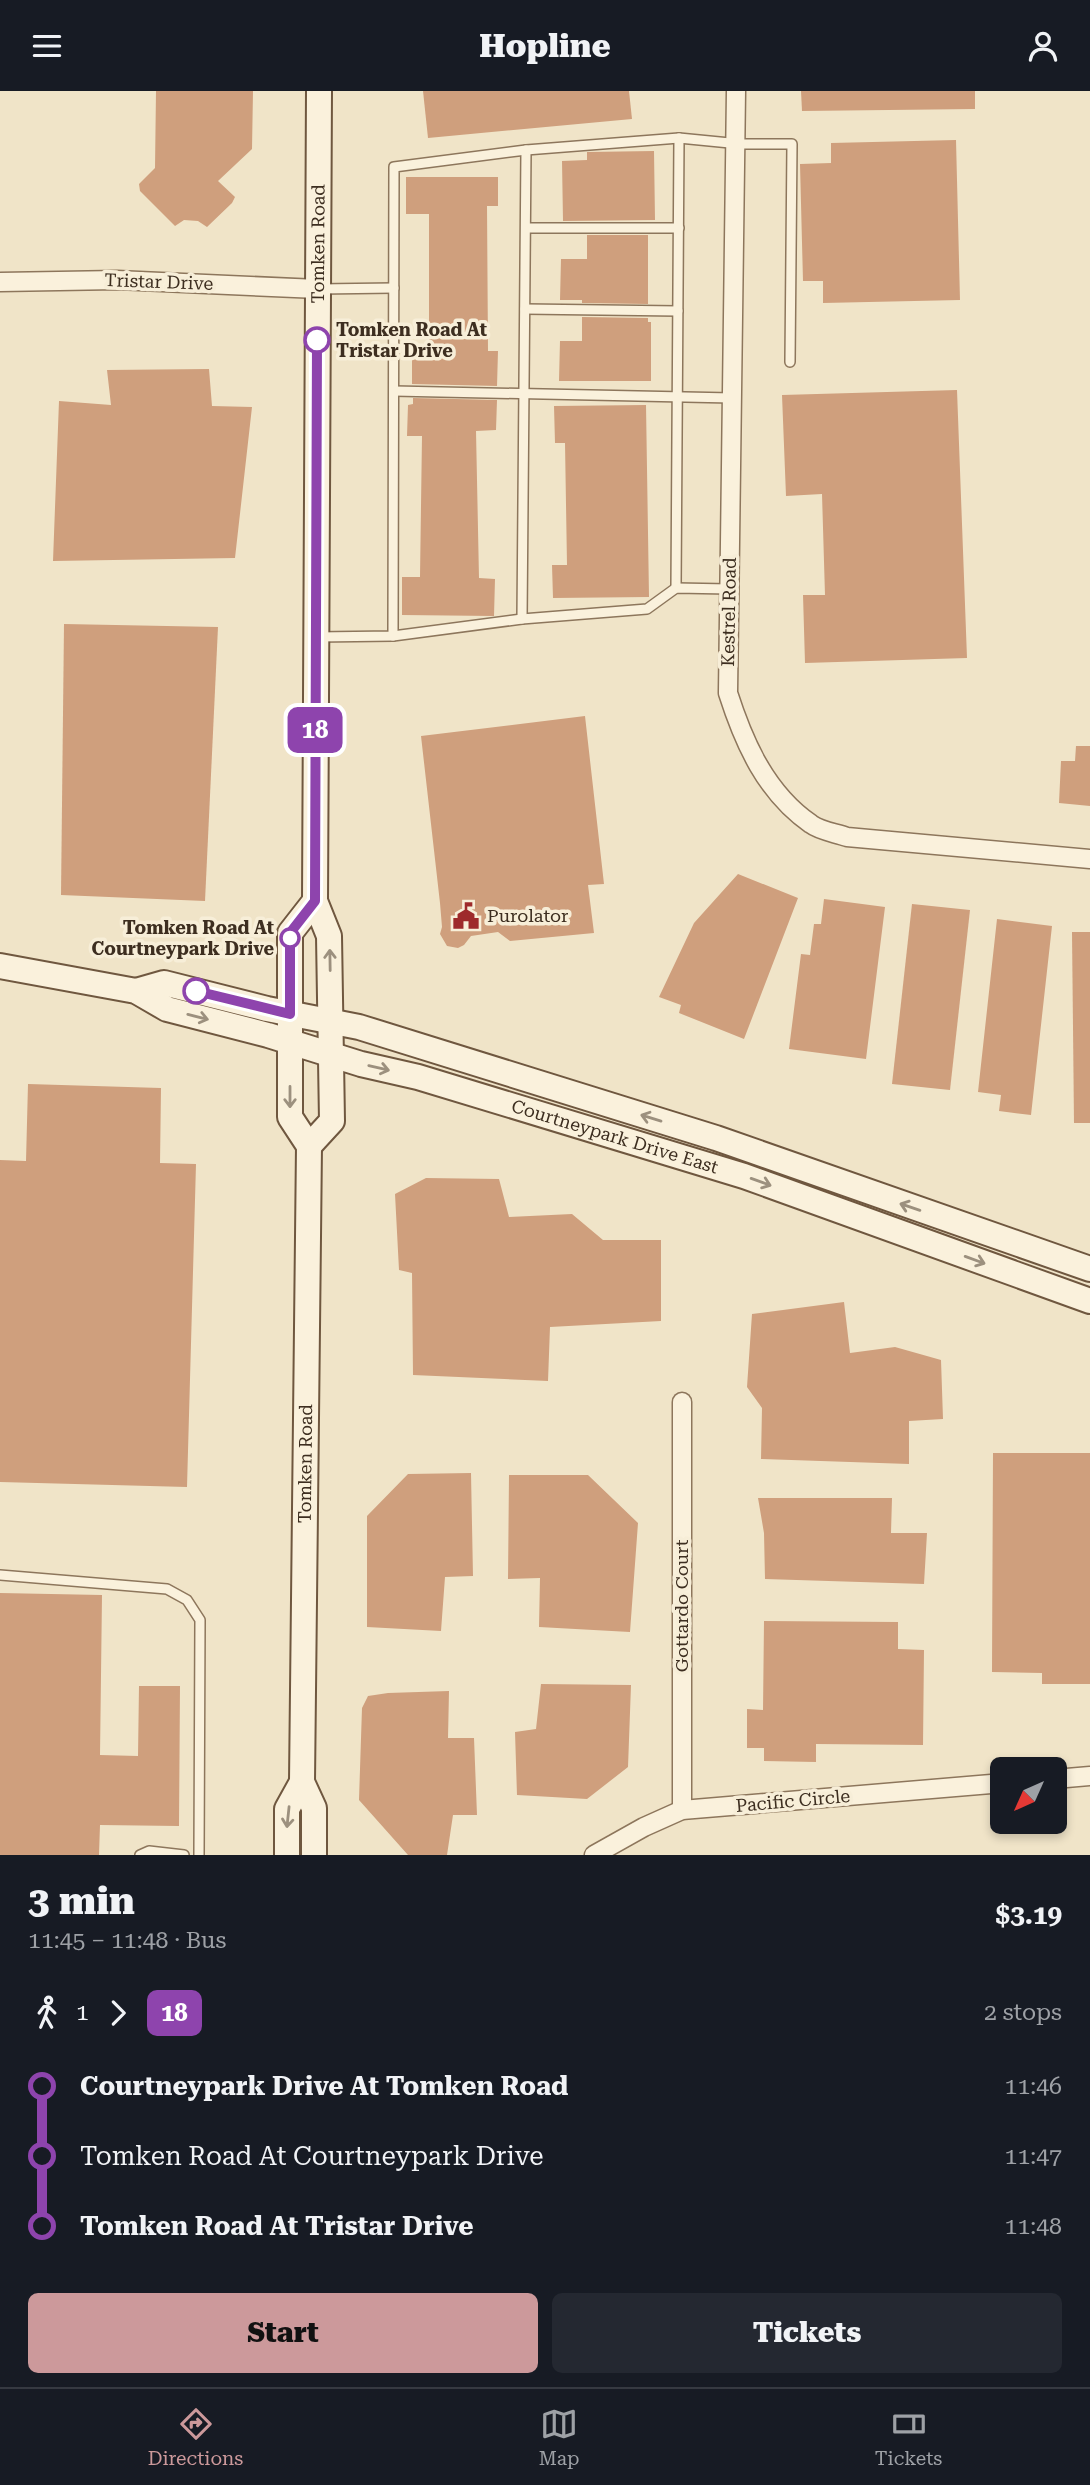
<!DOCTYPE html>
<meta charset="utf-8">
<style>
body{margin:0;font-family:"Roboto Serif",serif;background:#242831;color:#f1f3f6;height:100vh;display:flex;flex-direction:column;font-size:26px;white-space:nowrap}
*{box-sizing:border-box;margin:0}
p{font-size:23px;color:#9ea1a6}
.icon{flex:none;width:38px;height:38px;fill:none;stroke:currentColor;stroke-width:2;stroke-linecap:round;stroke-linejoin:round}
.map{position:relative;height:1764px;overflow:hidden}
.panel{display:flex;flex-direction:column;background:#171b24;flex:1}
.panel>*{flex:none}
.badge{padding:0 14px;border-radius:10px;font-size:24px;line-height:46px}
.needle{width:46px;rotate:225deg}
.buttons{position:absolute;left:990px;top:1666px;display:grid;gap:14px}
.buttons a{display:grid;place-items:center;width:77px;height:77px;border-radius:10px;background:#171b24;box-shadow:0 4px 10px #0003;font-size:35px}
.map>.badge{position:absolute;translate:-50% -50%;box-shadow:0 0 0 4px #fff}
.legs{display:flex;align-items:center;gap:10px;height:77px;padding:0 28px;font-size:23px}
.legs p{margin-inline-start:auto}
.overview{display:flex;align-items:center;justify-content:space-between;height:119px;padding:0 28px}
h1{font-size:38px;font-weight:800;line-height:52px}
.cta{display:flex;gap:14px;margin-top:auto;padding:14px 28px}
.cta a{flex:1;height:80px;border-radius:10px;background:#cc999b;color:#111;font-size:28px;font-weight:800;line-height:80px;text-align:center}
.cta a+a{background:#242831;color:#f1f3f6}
ul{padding:0 28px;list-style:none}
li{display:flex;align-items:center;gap:24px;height:70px;font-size:26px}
li i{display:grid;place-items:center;width:10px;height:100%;margin:0 9px;background:currentColor}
li i::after{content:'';width:18px;height:18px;margin:-9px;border:5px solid;border-radius:50%;background:#171b24}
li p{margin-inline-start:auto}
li:first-child i{background:linear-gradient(#0000 50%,currentColor 0)}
li:last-child i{background:linear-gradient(currentColor 50%,#0000 0)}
header{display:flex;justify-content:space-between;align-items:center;height:91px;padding:0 28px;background:#171b24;font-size:32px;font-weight:800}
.tab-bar{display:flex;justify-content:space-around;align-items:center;height:98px;border-top:2px solid #363941;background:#171b24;font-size:19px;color:#9ea1a6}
.tab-bar a{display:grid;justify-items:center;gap:4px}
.tab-bar .active{color:#cc999b}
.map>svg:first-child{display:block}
</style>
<header><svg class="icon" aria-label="menu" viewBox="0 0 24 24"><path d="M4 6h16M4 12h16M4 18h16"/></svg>Hopline<svg class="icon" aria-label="person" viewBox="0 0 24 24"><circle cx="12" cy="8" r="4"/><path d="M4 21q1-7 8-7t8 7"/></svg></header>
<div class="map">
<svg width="1090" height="1764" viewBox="0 0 1090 1764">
<rect width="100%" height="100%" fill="#f0e4c8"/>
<!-- building -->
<g fill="#cf9f7d">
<polygon points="156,0 253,0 252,58 218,90 235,106 232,112 207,136 198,130 184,129 175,135 140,100 139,93 155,77"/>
<polygon points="423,0 629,0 632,28 428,47"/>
<polygon points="801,0 975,0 975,18 802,20"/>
<polygon points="956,49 960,209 823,212 823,190 803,190 800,73 831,72 831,52"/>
<polygon points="654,60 655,129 563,130 562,70 587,69 587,61"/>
<polygon points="406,86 498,86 498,115 487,115 488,260 498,260 497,295 412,293 412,256 429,256 429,123 406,123"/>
<polygon points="587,144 648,144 648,213 582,212 582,209 560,209 561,168 587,168"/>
<polygon points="582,226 648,227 648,231 651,231 651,290 559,290 560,250 582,250"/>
<polygon points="209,278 212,315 252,316 235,467 53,470 59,310 111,314 107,279"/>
<polygon points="957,299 967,567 805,572 803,504 825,504 822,403 786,405 782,304"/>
<polygon points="413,307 497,309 496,339 476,340 479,487 495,488 494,525 402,524 402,486 420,486 422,345 407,345 408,314 413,313"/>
<polygon points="646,314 649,506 553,507 552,474 567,474 565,352 555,352 554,315"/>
<polygon points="64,533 218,536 205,810 61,804"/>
<polygon points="585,625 604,793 588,794 594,842 510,850 498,841 471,845 464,854 458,857 447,855 440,843 442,836 440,812 421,645"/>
<polygon points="1076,655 1090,655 1090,715 1059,712 1061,670 1075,670"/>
<polygon points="738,783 798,807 744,948 679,922 681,914 659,906 694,832"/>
<polygon points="824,808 885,816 866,968 789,958 801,863 810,864 814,833 821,833"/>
<polygon points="912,813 970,819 950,999 892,993"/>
<polygon points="997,828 1052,835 1031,1024 999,1020 1001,1004 978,1001"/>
<polygon points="1072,841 1090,841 1090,1032 1074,1032"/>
<polygon points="28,993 161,997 160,1072 196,1073 187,1396 0,1391 0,1069 26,1070"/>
<polygon points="426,1087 499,1088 509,1126 572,1123 603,1149 661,1149 661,1230 550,1236 548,1290 413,1284 412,1182 399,1179 395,1103"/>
<polygon points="844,1211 850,1262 895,1256 941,1269 943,1328 909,1330 909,1373 761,1368 762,1317 747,1296 752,1223"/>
<polygon points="993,1362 1090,1362 1090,1593 1042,1593 1042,1582 992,1581"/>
<polygon points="471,1382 473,1485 445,1486 441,1540 367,1536 367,1425 408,1383"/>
<polygon points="509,1384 588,1384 638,1432 630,1541 539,1536 540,1487 508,1488"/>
<polygon points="758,1407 892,1407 891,1442 927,1442 924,1493 765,1488 764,1442"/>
<polygon points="0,1502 102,1504 100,1664 138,1665 139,1595 180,1595 179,1735 100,1734 99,1764 0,1764"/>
<polygon points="764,1530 898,1531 898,1558 924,1559 923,1654 816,1653 816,1671 764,1670 764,1657 747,1657 747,1618 763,1619"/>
<polygon points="541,1593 631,1594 628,1676 587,1708 517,1704 515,1641 536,1638"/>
<polygon points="449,1600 448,1647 474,1647 477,1724 453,1724 447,1764 408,1764 359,1709 362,1617 368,1605 388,1602"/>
</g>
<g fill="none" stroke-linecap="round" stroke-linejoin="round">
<defs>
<g id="lane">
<polyline points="526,137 679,137"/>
<polyline points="319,198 394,197"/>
<polyline points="525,218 678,220"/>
<polyline points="394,300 732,307"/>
<polyline points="676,497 679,47"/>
<polyline points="522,528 526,59"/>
<polyline points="393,545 394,76 526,59 679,47 740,53 792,53 790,271"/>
<polyline points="317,546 393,545 522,528 647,518 676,497 729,498"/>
<polyline points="0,1484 167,1498 187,1509 200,1529 199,1764"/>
<polyline points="140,1764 149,1760 184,1764"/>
</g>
<g id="street">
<path d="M736 0 728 602C744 652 766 702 811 733 820 740 836 742 847 746L1090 768"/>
<polyline points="0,191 117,189 318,198"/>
<polyline points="682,1311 682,1719"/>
<polyline points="1055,1688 1090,1685"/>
<polyline points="594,1764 644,1736 682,1719 1003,1692"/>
</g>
<g id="secondary">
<path id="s1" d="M0 875 136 900 167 918 268 944 361 973 418 986 744 1085 1090 1210"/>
<polyline points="136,900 164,892 267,918 359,936 716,1047 1090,1178"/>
<path id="s2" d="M309 1055 332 1030 329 845 315 810 319 0"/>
<polyline points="287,1764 287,1718 302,1691"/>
<path id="s3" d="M314 1764V1717L302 1691 309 1055 290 1026V842L315 810"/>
</g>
</defs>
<!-- lane casing -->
<use href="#lane" stroke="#8d765c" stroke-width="12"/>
<!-- street casing -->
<use href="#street" stroke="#8d765c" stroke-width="21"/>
<!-- secondary casing -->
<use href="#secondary" stroke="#6f573f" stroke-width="28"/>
<!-- lane -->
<use href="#lane" stroke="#faf1dc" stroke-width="9"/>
<!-- street -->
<use href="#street" stroke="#faf1dc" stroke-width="18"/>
<!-- secondary -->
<use href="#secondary" stroke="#faf1dc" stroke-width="24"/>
</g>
<!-- one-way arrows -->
<defs><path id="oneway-shaft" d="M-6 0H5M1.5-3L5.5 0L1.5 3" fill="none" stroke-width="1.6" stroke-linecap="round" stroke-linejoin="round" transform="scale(1.75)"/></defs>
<g stroke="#9c907e">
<use href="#oneway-shaft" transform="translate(330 869) rotate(-91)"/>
<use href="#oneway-shaft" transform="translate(198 926) rotate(14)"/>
<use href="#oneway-shaft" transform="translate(379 977) rotate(13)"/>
<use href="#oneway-shaft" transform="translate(290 1006) rotate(90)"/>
<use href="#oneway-shaft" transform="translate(651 1027) rotate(-163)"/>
<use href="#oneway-shaft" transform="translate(761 1091) rotate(20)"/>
<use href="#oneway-shaft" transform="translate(910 1116) rotate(-161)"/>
<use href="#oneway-shaft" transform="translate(975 1169) rotate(20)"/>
<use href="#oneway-shaft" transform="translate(288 1726) rotate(96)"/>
</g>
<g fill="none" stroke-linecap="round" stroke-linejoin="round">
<defs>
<polyline id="line-1" points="196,900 290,923 290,842 315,810 317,249"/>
</defs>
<!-- line-1 casing -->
<use href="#line-1" stroke="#fff" stroke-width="16"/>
<!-- line-1 -->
<use href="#line-1" stroke="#8e44ad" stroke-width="10"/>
</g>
<!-- icons -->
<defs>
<symbol id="civic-bare" viewBox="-9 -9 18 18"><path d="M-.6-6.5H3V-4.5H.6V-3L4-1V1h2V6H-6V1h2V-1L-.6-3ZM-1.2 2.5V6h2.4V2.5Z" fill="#9e2a2b" stroke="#f7eed8" stroke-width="2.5" paint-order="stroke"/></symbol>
</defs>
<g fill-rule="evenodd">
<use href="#civic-bare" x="447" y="806" width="38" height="38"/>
</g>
<!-- markers -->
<g fill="#fff" stroke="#8e44ad" stroke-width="3.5">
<circle cx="317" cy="249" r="12"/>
<circle cx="290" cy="847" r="9"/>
<circle cx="196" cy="900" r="12"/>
</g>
<g text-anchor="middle" stroke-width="7" stroke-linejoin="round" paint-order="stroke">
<!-- street labels -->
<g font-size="18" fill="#3d2e20" stroke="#f7eed8">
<text dy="6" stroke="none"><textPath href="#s2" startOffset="914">Tomken Road</textPath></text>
<text transform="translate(159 191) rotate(2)" y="6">Tristar Drive</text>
<text transform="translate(729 521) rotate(-89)" y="6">Kestrel Road</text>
<text dy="6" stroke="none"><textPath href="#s1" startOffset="640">Courtneypark Drive East</textPath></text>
<text dy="6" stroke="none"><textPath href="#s3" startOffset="394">Tomken Road</textPath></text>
<text transform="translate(682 1515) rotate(-90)" y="6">Gottardo Court</text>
<text transform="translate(793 1710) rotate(-5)" y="6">Pacific Circle</text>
</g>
<!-- stop labels -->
<g font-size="18" font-weight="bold" fill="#3d2e20" stroke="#f7eed8" text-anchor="start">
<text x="336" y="245">Tomken Road At<tspan x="336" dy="21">Tristar Drive</tspan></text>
<text x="274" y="843" text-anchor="end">Tomken Road At<tspan x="274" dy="21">Courtneypark Drive</tspan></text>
</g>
<!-- poi labels -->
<g font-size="18" fill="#3d2e20" stroke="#f7eed8" text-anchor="start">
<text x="487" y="831">Purolator</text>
</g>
</g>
</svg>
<div class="buttons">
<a><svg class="needle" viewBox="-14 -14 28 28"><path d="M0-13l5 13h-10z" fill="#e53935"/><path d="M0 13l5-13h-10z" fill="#9ea1a6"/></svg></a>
</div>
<b class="badge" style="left:315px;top:639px;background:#8e44ad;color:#fff">18</b>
</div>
<section class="panel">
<div class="overview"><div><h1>3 min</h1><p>11:45 – 11:48 · Bus</p></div><b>$3.19</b></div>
<div class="legs"><svg class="icon" aria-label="walk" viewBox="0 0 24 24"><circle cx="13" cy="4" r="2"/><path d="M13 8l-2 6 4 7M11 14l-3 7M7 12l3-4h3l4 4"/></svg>1<svg class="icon" aria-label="forward" viewBox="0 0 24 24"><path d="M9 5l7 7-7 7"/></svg><b class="badge" style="background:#8e44ad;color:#fff">18</b><p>2 stops</p></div>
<ul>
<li><i style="color:#8e44ad"></i><b>Courtneypark Drive At Tomken Road</b><p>11:46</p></li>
<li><i style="color:#8e44ad"></i><span>Tomken Road At Courtneypark Drive</span><p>11:47</p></li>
<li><i style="color:#8e44ad"></i><b>Tomken Road At Tristar Drive</b><p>11:48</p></li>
</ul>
<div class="cta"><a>Start</a><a>Tickets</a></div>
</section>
<nav class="tab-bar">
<a class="active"><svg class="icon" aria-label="directions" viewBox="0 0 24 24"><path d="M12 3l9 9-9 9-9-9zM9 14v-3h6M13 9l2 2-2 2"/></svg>Directions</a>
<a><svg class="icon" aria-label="map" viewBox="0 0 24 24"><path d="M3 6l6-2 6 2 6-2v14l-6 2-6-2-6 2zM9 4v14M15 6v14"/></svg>Map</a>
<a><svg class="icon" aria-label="tickets" viewBox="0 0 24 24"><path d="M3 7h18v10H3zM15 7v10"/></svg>Tickets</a>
</nav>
